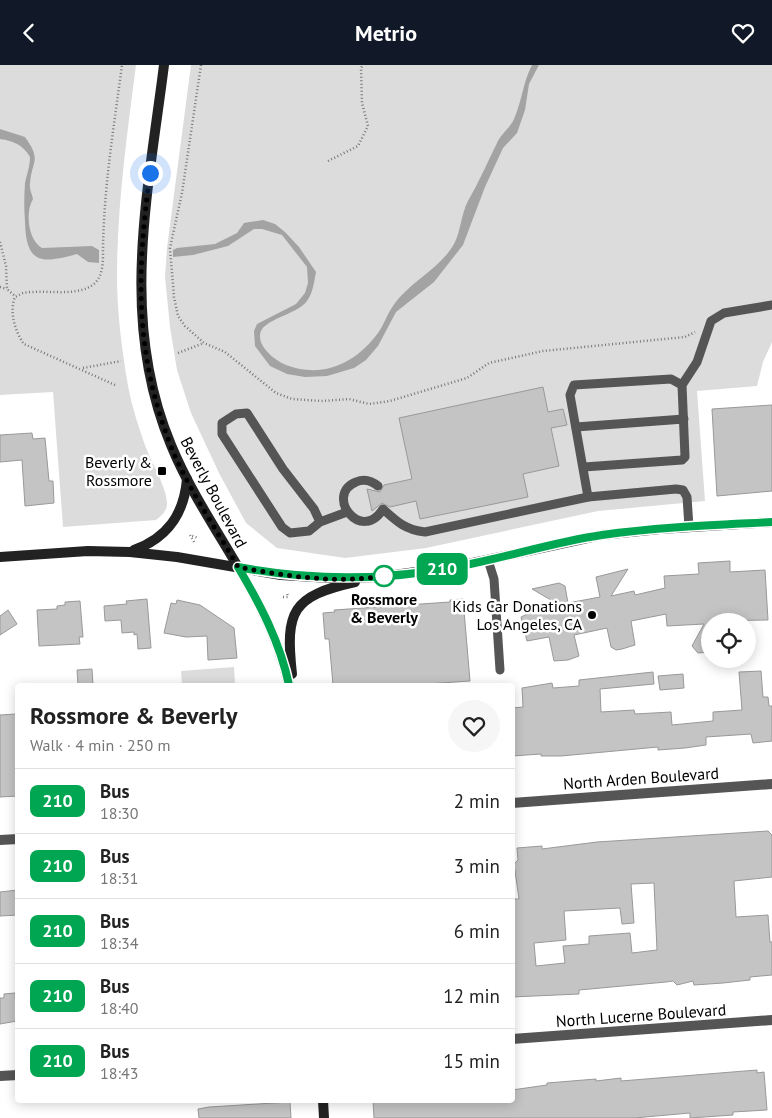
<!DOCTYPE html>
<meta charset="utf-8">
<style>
body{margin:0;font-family:"PT Sans",sans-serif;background:#f6f6f6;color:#222;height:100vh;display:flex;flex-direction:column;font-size:19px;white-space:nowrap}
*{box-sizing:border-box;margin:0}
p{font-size:16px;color:#767676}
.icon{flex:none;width:28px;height:28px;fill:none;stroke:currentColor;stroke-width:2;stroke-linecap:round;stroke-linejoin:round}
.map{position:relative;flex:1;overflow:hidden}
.drawer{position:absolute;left:15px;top:618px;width:500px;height:420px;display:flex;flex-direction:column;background:#fff;border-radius:5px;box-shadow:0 2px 12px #0003}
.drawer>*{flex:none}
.badge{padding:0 10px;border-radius:8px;font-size:18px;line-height:32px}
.controls{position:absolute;left:701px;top:548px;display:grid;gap:10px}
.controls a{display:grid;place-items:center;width:55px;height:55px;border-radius:50%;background:#fff;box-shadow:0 2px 12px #0003;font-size:25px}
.you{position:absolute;width:25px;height:25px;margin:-12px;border:4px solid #fff;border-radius:50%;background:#1a73e8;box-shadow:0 0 0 8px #1a73e833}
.map>.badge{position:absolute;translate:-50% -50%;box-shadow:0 0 0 2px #fff}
.round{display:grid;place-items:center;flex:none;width:52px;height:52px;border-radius:26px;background:#f6f6f6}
.overview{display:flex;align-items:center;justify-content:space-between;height:85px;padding:0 15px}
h1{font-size:24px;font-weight:600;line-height:38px}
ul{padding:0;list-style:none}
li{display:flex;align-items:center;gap:15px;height:65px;padding:0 15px;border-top:1px solid #e0e0e0}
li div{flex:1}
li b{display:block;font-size:19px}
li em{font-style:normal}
li .badge{min-width:55px;font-weight:700;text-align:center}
header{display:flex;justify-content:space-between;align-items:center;height:65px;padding:0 15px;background:#111827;color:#fff;font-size:22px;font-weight:600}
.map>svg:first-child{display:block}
</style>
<header><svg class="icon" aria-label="back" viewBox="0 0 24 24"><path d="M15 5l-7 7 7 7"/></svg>Metrio<svg class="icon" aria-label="heart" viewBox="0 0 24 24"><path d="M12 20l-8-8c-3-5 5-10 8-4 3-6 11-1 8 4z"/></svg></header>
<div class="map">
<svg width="772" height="1053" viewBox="0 0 772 1053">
<rect width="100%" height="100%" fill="#fff"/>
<!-- green -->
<g fill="#dcdcdc">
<path d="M0 0H136C127 70 117 141 117 212 117 248 122 285 128 321 132 342 139 363 146 383 152 398 168 425 167 440 166 447 161 451 156 455L63 462 53 327 0 330Z"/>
<polygon points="191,0 772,0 772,277 763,297 757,321 697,326 705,436 598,446 426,483 345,493 277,483 246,458 219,408 191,348 177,305 170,262 165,212 167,183"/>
<polygon points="234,602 235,620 182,620 181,606"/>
</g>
<!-- water -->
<g fill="#a3a3a3">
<path d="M532 0H539L529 19 525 45 517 68 503 83 485 122 463 180 434 217 396 247 378 281 366 295 354 303 327 311 305 312 287 309 270 301 255 281 254 266 257 259 296 239 305 228 308 218 307 202 282 170 262 164H254L228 181 193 190 173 192V185L177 183 215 179 237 168 244 158 263 155 275 159 285 167 299 182 316 207C314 217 313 228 307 236 297 250 261 254 260 270 259 283 275 295 286 300 323 314 356 298 378 268 384 260 387 249 393 241 409 217 439 205 454 179 461 166 461 149 468 136 479 117 487 98 497 78 501 69 510 63 514 54 522 36 523 17 532 0Z"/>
<path d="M0 64 25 72C42 96 32 95 30 118 29 124 32 128 33 134 25 147 28 175 42 183L92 181 99 185V198L88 197 77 189C41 199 26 199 25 157 24 144 24 131 25 118 27 109 30 101 30 92 23 80 14 76 0 74Z"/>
</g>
<!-- building -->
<g fill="#c4c4c4" stroke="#999" fill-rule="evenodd">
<polygon points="543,322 548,347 563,344 567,360 551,363 559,401 523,409 528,432 420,454 416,436 390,442 382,438 372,446 367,424 380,427 384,420 412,414 399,353"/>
<polygon points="772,340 772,426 717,431 712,344"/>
<polygon points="32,368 33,374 45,373 49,416 53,416 54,438 25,441 22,395 0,397 0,370"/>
<polygon points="730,496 730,507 765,505 768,555 710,556 710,587 698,588 692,581 704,559 667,561 666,549 631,556 635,580 622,584 616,585 611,582 607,563 574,570 579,591 568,595 554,596 549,572 527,576 521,552 534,546 563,542 532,524 559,518 565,521 568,538 600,532 596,512 628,504 611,531 634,526 635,530 665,523 664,511 699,509 698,498"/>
<polygon points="147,534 151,583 138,584 137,569 134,570 134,567 122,568 121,555 105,556 104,541 127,539 126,536"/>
<polygon points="463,534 470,616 411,620 333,620 329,574 325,574 323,548 335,547 334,545 450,537 450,535"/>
<polygon points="177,535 200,540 234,563 237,593 208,595 207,571 186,572 164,568 171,538 176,539"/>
<polygon points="80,536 83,572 79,572 80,579 39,581 37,545 57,544 57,541 65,540 65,537"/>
<polygon points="8,545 17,559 0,570 0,551"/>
<polygon points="92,604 93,620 78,620 77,605"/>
<polygon points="761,606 763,632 768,632 769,641 772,641 772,676 753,678 751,669 706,672 706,680 685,683 658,685 658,682 561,691 541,691 541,689 512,691 512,643 523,642 522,623 552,618 553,623 579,621 579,615 653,607 654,619 600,624 601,647 634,645 635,649 671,647 672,660 713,656 713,647 742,645 739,607"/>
<polygon points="683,609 684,623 660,625 658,611"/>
<polygon points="16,649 18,731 0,732 0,650"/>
<path d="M768 766 772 770V812L734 816 736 852 768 850 770 877H772V910L750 912V915L723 918 694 920 693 916 677 920 673 916 666 917 579 925V929L512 932V834H519L514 799 518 795 517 783 542 781V784L597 777ZM654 818 657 885 632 888 630 868 589 871V879L563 881 565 898 536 901 534 878 566 875 564 846 620 843 622 859 634 858 631 819Z"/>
<polygon points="18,825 18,850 0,851 0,827"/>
<polygon points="15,928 17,956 0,959 0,933 4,933 4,929"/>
<polygon points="757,1005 757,1008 764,1007 767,1045 733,1047 733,1050 690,1053 690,1048 634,1053 374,1053 373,1035 512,1035 512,1025 547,1020 547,1018 596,1014 596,1016 621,1013 621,1016"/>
<polygon points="290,1037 291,1053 199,1053 198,1044 209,1042"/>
</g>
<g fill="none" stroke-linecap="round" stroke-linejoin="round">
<!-- path -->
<g stroke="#777" stroke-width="2.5" stroke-dasharray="1 2.5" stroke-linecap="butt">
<polyline points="201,0 182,128 170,183 174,232 178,251 185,261 204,278 225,287 276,328 292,334 321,336 349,334 369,339 390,336 467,313 489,298 543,286 685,272 695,267"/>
<polyline points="328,96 358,81 368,61 362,38 361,3 363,0"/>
<polyline points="0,177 6,201 7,224 15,231"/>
<polyline points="0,222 7,224"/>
<polyline points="178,288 204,278"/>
<polyline points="83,303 121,296"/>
<path d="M115 320 24 279C15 267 9 246 15 232L23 228C44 224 73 232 91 221 104 214 103 195 103 183 104 121 114 61 122 0"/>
<polyline points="194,477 190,470 198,473"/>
<polyline points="283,532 288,532 287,528"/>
</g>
<!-- service -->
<g stroke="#555" stroke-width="9">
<polyline points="576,362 684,354"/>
<polyline points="584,402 682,395 685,392 682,320 697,297 711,256 724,248 772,240"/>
<path d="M378 421C372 416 365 413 356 417 324 430 361 479 383 444 397 457 406 465 425 467L588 432 676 424 683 425 687 432 689 462"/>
<polyline points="588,432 570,330 574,320 671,314 682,320"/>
<polyline points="320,457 314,444 283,404 247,348 236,349 222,358 222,369 282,462 290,468 309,466 320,457 347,447"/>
<polyline points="488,495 494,514 500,605"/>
</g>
<!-- minor -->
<g stroke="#555" stroke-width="10">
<polyline points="512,974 772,955"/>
<polyline points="0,1011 18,1010"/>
</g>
<!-- tertiary -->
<g stroke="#555" stroke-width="10">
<polyline points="512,738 772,719"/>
<polyline points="0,775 18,774"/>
</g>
<!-- secondary -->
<g stroke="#222" stroke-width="10">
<path d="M164 0C148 128 119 256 171 380 205 463 270 531 289 620"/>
<path d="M134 485C167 473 184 450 187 414"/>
<polyline points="0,492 88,486 130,487 177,492 281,510 330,513 380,512 459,501 601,470 660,464 772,457"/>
<path d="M292 609C285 546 292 531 355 517"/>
<polyline points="323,1035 324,1053"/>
</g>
</g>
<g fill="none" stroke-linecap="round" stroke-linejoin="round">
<defs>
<path id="line" d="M289 620C280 577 260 539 238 502 312 516 386 516 461 501 508 492 554 477 602 470 658 462 715 460 772 457"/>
</defs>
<!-- line casing -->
<use href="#line" stroke="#fff" stroke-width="11"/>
<!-- line -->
<use href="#line" stroke="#00a651" stroke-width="8"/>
<!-- walk -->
<path stroke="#000" stroke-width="5" stroke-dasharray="0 9" d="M150 108C137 206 134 284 170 379 187 422 215 462 238 502 285 511 336 519 384 511"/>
</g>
<!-- markers -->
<g fill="#000" stroke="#fff" stroke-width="2">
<rect x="157" y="401" width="10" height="10" rx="2.5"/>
<circle cx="592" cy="550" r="5"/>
</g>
<circle fill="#fff" stroke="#00a651" stroke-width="2.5" cx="384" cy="511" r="10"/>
<g text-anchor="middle" stroke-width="5" stroke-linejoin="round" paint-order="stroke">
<!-- poi labels -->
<g font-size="16" fill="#000" stroke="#fff" text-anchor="end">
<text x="152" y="403">Beverly &amp;<tspan x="152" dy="18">Rossmore</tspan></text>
<text x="582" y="547">Kids Car Donations<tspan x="582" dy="18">Los Angeles, CA</tspan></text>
</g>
<!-- street labels -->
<g font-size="16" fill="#000" stroke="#fff">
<text transform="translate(214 427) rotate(62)" y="6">Beverly Boulevard</text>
<text transform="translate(641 713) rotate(-4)" y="6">North Arden Boulevard</text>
<text transform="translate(641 950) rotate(-4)" y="6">North Lucerne Boulevard</text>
</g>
<!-- stop labels -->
<g font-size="16" font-weight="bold" fill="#000" stroke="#fff">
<text x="384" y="540">Rossmore<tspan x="384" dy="18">&amp; Beverly</tspan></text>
</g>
</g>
</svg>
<div class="controls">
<a><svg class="icon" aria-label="locate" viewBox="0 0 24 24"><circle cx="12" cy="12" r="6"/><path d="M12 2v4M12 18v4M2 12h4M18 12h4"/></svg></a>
</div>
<div class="you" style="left:150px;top:108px"></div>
<b class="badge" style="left:442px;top:504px;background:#00a651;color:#fff">210</b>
<section class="drawer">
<div class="overview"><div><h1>Rossmore &amp; Beverly</h1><p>Walk · 4 min · 250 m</p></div><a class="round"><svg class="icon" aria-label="heart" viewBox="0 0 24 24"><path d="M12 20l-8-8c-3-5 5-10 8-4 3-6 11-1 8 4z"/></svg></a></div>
<ul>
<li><span class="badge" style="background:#00a651;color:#fff">210</span><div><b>Bus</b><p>18:30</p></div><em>2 min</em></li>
<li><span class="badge" style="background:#00a651;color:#fff">210</span><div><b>Bus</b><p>18:31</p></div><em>3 min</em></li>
<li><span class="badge" style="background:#00a651;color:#fff">210</span><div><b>Bus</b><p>18:34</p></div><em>6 min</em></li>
<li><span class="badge" style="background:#00a651;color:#fff">210</span><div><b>Bus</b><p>18:40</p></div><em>12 min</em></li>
<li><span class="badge" style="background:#00a651;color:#fff">210</span><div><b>Bus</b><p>18:43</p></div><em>15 min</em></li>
</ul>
</section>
</div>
